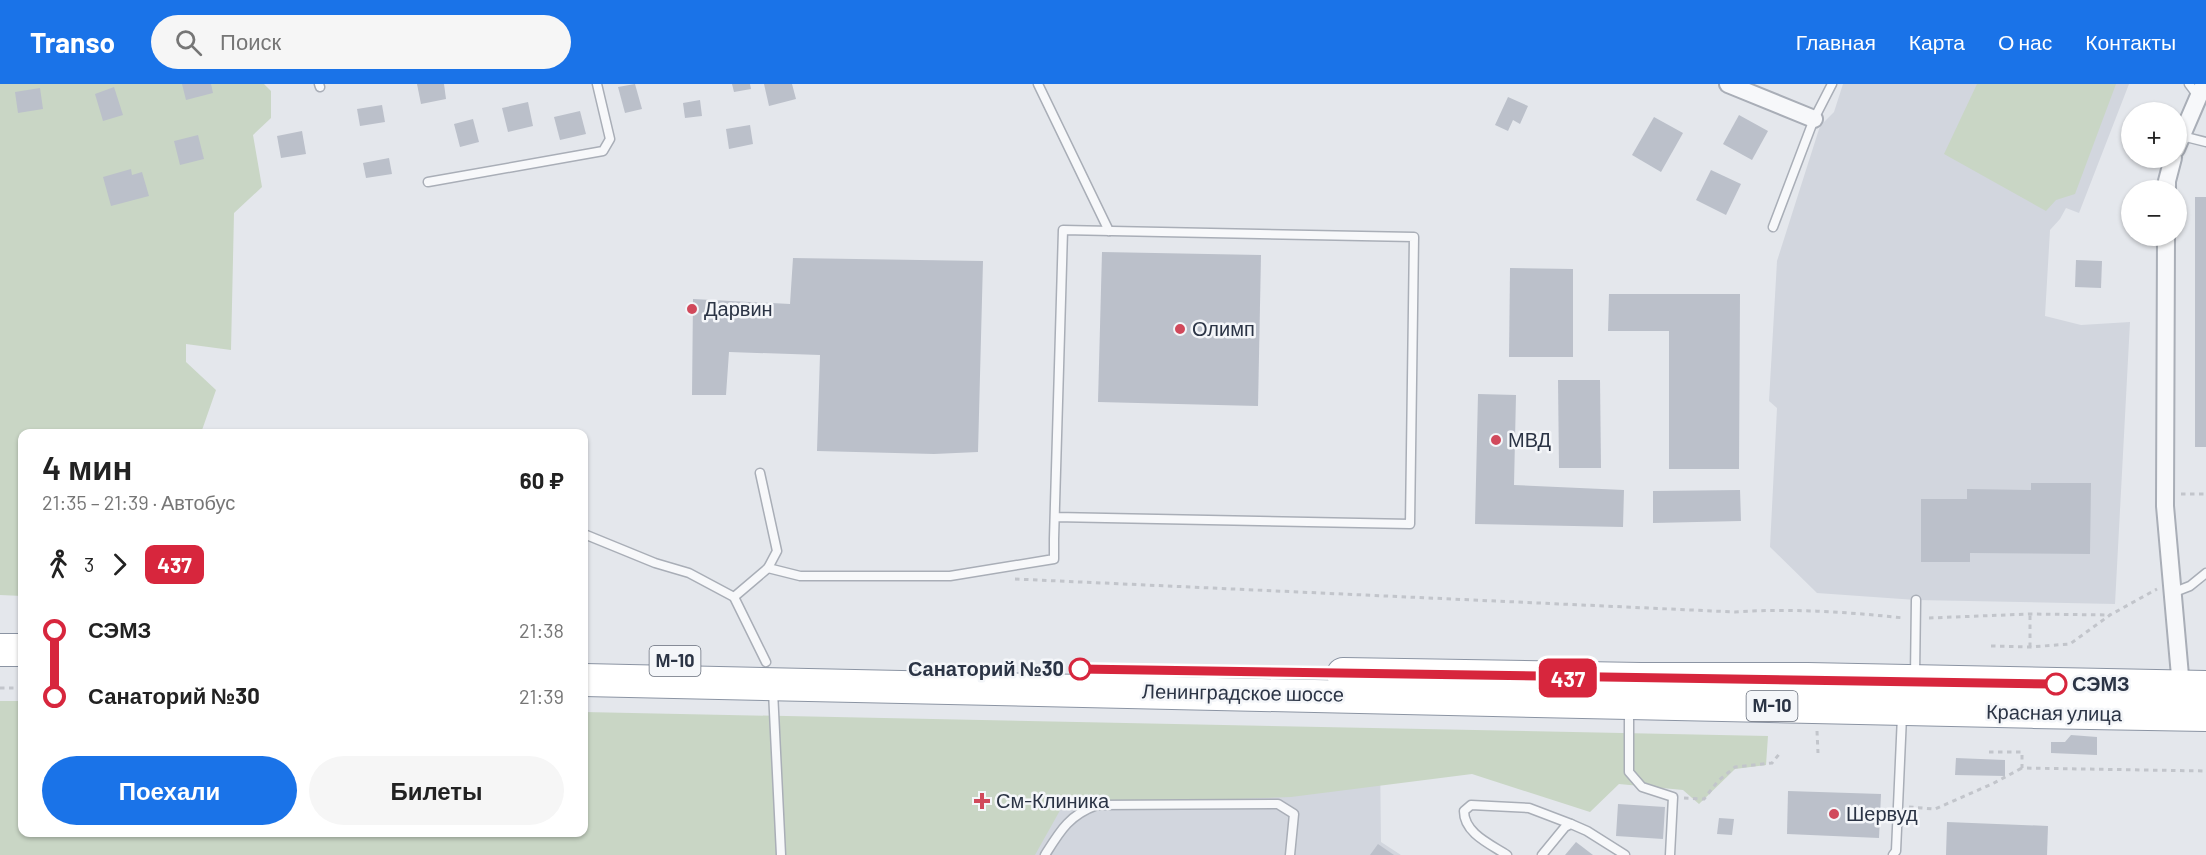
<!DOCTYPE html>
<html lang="ru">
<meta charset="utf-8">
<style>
body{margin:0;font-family:Barlow,sans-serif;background:#f6f6f6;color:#222;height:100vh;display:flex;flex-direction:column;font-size:22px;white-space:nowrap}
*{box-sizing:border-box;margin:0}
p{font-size:20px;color:#767676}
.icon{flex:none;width:33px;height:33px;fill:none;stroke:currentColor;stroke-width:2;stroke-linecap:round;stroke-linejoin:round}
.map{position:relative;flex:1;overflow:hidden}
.details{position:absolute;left:18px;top:345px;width:570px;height:408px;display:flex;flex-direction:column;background:#fff;border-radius:12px;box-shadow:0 2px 4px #0004}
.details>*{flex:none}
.badge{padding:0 12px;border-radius:9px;font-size:21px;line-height:39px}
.fabs{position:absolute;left:2121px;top:18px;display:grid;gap:12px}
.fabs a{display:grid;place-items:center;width:66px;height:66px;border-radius:50%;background:#fff;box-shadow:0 2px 4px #0004;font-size:30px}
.map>.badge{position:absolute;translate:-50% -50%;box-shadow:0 0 0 3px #fff}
.legs{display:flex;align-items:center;gap:9px;height:66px;padding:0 24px;font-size:20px}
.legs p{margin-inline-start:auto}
.headline{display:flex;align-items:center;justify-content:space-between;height:102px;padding:0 24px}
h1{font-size:33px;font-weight:600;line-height:45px}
.primary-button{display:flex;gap:12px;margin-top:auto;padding:12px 24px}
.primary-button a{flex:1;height:69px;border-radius:36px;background:#1a73e8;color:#fff;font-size:24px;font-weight:600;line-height:69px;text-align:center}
.primary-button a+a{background:#f6f6f6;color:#222}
ul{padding:0 24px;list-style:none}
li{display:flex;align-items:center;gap:21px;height:66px;font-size:22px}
li i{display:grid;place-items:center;width:9px;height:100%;margin:0 8px;background:currentColor}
li i::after{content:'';width:15px;height:15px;margin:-8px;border:4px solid;border-radius:50%;background:#fff}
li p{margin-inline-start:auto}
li:first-child i{background:linear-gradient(#0000 50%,currentColor 0)}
li:last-child i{background:linear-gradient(currentColor 50%,#0000 0)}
header{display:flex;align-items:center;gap:36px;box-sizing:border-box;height:84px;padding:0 30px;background:#1a73e8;color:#fff}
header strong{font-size:28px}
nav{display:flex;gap:33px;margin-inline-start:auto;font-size:21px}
.search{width:420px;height:54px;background:#f6f6f6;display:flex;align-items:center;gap:15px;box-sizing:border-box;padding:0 21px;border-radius:33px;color:#767676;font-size:22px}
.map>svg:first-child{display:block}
</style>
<header>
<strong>Transo</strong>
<div class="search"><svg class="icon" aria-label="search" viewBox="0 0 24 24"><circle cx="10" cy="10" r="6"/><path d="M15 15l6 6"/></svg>Поиск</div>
<nav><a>Главная</a><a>Карта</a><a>О нас</a><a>Контакты</a></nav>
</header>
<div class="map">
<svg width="2206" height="771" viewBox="0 0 2206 771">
<rect width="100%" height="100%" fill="#e4e7ec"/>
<!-- built -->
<g fill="#d2d6de">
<polygon points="1843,0 2129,0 2079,129 2066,124 2060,135 2050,146 2045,232 2081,241 2130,238 2115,520 1916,516 1817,509 1770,463 1777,324 1769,317 1777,177 1820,42 1834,28"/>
<polygon points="1380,672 1381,758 1401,771 88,771 98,748 584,748"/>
</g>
<!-- green -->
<g fill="#c9d6c5">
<polygon points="0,0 264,0 271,7 271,34 253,51 262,103 234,129 231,266 186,260 186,278 216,306 201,349 22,350 22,512 0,511"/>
<polygon points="1977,0 2116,0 2075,110 2056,116 2046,127 1944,70"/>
<polygon points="0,617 22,617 22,748 584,748 584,628 1768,652 1766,681 1735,685 1699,720 1683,706 1619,700 1590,728 1472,690 1291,713 1063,721 1035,771 0,771"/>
</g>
<!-- building -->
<g fill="#bbc0ca">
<polygon points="182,0 211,0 213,9 186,16"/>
<polygon points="417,0 444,0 446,15 421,20"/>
<polygon points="635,0 642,25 625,29 618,3"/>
<polygon points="732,0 750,0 751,5 734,8"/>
<polygon points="764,0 792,0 796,15 769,22"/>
<polygon points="114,3 123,31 103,37 95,10"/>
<polygon points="40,4 43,25 18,29 15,8"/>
<polygon points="1508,13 1528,22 1520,40 1513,36 1508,47 1495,41"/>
<polygon points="700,16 702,32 685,34 683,19"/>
<polygon points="528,18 533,42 508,48 502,24"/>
<polygon points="382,21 385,38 360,42 357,25"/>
<polygon points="580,27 586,50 560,56 554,33"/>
<polygon points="1739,31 1768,47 1752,76 1723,60"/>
<polygon points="1654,33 1683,49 1661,88 1632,71"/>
<polygon points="473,35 479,58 460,63 454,40"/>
<polygon points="750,41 753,60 729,65 726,45"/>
<polygon points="302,47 306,70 281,74 277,52"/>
<polygon points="198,51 204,75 180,81 174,57"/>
<polygon points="389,74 392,90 366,94 363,79"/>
<polygon points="131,85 132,91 142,88 149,112 111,122 103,93"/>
<polygon points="1711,86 1741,100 1726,131 1696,116"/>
<rect x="2195" y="113" width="11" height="250"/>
<polygon points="1102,168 1261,171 1258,322 1098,318"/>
<polygon points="793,174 983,177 978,368 934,370 817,367 820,271 729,268 726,311 692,311 693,215 790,220"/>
<polygon points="2076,176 2102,177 2101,204 2075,203"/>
<polygon points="1510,184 1573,185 1573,273 1509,273"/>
<polygon points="1609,210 1740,210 1739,385 1669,385 1669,247 1608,247"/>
<polygon points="1558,296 1600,296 1601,384 1559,384"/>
<polygon points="1478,310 1516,311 1514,401 1624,406 1623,443 1475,440"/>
<polygon points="2031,399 2091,399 2090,470 1970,469 1970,478 1921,478 1921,415 1967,415 1967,405 2031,406"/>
<polygon points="1740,406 1741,437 1653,439 1653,407"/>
<polygon points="2071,651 2097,653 2097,671 2051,669 2051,658 2065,658"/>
<polygon points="1956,674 2005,676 2005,692 1955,691"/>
<polygon points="1788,707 1881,710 1879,754 1787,750"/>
<polygon points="1618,720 1665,723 1663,755 1616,752"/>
<polygon points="1719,734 1734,735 1732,751 1717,750"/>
<polygon points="1947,738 2048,742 2047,771 1946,771"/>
<polygon points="1576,758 1593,771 1565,771"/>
<polygon points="1378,760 1394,771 1370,771"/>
</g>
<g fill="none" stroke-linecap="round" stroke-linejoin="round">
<defs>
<g id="lane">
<polyline points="319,0 320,3"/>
<polyline points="1038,0 1109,147"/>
<polyline points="2189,0 2198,12"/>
<polyline points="2182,52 2206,58"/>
<polyline points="428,98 603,67 610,55 597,0"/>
<polyline points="1773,143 1814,35 1832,0"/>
<polyline points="584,450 655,479 689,489 734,513 766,578"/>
<polyline points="768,484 800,492 950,492 1054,475 1054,455 1063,146 1414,153 1410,440 1055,433"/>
<polyline points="2172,509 2190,502 2206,489"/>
<polyline points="734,513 768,484 777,467 760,389"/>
<polyline points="1915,592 1916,516"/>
<polyline points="773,607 781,771"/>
<polyline points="1629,626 1629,688 1642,703 1673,713 1670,771"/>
<path d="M1045 771C1060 747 1069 731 1097 721L1278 720 1294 730 1290 771"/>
<path d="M1507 771C1490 760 1464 749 1464 727L1471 721 1529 724 1571 740"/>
<polyline points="1542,771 1565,743 1571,740 1587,747 1625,771"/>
<polyline points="1893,771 1896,767 1902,632"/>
</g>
<g id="street">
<polyline points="1728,0 1814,35"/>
<polyline points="2176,65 2204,0"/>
<polyline points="2167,106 2167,97 2173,74"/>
<polyline points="2166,152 2165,422 2181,603"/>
</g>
<g id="highway">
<polyline points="0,566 22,566"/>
<polyline points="1343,590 1641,595 1808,595 2206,603"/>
<path d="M584 596C1124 606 1665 622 2206 631"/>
</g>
</defs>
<!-- lane casing -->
<use href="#lane" stroke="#a9aeb7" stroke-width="11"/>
<!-- street casing -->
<use href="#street" stroke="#a9aeb7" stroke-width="20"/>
<!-- highway casing -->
<use href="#highway" stroke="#8b94a3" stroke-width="34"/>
<!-- path -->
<g stroke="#c2c5cb" stroke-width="3" stroke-dasharray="4.5 4.5" stroke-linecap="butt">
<polyline points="2181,410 2206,410"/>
<path d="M1015 495 1735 528C1792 524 1847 528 1904 534"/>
<polyline points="1929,534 2030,530 2110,531"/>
<polyline points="1991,562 2030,563 2070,560 2110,531 2157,505"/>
<polyline points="2030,563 2030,530"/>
<polyline points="0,604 22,604"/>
<polyline points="1817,647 1818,669"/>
<polyline points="1989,668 2022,668 2022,684 2206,687"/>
<polyline points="1684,714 1704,715 1718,697 1735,683 1772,679 1780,669"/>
<polyline points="1909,723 1935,725 1992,700 2022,684"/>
</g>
<!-- lane -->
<use href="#lane" stroke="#f7f8fa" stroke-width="8"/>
<!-- street -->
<use href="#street" stroke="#f7f8fa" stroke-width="16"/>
<!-- highway -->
<use href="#highway" stroke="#fff" stroke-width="32"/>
</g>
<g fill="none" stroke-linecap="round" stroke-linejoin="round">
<defs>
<polyline id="line-1" points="1080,585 2056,600"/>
</defs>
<!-- line-1 casing -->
<use href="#line-1" stroke="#fff" stroke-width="14"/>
<!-- line-1 -->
<use href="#line-1" stroke="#d7263d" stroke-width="9"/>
</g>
<!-- markers -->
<g fill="#d1495b" stroke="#f4f6f9" stroke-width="2">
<circle cx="692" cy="225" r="6"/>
<circle cx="1180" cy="245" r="6"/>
<circle cx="1496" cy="356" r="6"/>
<path d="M979 708h6v6h6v6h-6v6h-6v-6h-6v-6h6z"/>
<circle cx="1834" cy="730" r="6"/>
</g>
<g fill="#fff" stroke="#d7263d" stroke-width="3">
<circle cx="1080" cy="585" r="10"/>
<circle cx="2056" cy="600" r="10"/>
</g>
<g text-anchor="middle" stroke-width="5" stroke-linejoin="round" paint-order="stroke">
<!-- shield labels -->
<g fill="#f4f6f9" stroke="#676e7b" stroke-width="1.5">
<rect x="649.5" y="562" width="51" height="30" rx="4.5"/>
<rect x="1746.5" y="607" width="51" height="30" rx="4.5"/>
</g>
<g font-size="18" font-weight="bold" fill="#2b3445">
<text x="675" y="583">М-10</text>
<text x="1772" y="628">М-10</text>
</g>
<!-- poi labels -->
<g font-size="20" fill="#2b3445" stroke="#f4f6f9" text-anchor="start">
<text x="704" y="232">Дарвин</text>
<text x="1192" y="252">Олимп</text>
<text x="1508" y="363">МВД</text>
<text x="996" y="724">См-Клиника</text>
<text x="1846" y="737">Шервуд</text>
</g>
<!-- stop labels -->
<g font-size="20" font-weight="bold" fill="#2b3445" stroke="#f4f6f9" text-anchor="end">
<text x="1064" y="592">Санаторий №30</text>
<text x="2072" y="607" text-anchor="start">СЭМЗ</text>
</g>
<!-- street labels -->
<g font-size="20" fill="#2b3445" stroke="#f4f6f9">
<text transform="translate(1243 609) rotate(1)" y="7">Ленинградское шоссе</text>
<text transform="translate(2054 629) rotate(1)" y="7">Красная улица</text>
</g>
</g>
</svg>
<div class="fabs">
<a>+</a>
<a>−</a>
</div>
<b class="badge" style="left:1568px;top:594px;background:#d7263d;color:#fff">437</b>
<section class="details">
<div class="headline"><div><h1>4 мин</h1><p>21:35 – 21:39 · Автобус</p></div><b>60 ₽</b></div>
<div class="legs"><svg class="icon" aria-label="walk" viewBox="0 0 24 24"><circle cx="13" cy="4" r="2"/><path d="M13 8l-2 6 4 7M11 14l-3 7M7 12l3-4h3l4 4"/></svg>3<svg class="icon" aria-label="forward" viewBox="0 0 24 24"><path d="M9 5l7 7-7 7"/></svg><b class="badge" style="background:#d7263d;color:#fff">437</b></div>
<ul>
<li><i style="color:#d7263d"></i><b>СЭМЗ</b><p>21:38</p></li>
<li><i style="color:#d7263d"></i><b>Санаторий №30</b><p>21:39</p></li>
</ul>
<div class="primary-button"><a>Поехали</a><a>Билеты</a></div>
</section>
</div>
